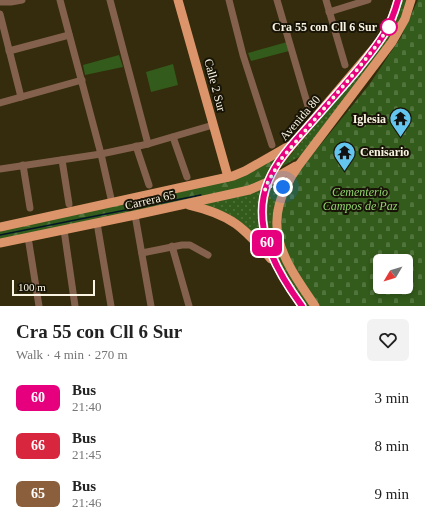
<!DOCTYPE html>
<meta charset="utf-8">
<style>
body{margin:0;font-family:"Times New Roman",serif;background:#f2f2f2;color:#222;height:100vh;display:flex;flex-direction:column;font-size:15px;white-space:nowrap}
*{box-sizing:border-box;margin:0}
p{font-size:13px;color:#767676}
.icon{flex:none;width:22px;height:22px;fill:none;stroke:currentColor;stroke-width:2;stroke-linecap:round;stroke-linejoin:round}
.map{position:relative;height:306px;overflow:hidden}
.panel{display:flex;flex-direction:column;background:#fff;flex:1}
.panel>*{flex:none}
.badge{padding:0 8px;border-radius:6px;font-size:14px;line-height:26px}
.needle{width:26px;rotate:232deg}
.tools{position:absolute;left:373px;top:254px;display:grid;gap:8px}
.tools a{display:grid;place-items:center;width:40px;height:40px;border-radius:6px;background:#fff;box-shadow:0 2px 6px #0003;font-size:20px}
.scale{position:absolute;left:12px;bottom:10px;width:83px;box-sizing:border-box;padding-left:4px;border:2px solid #faf5e3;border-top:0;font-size:11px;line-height:14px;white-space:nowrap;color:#faf5e3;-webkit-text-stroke:3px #181407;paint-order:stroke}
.you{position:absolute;width:20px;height:20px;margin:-10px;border:3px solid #fff;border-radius:50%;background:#1a73e8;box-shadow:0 0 0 6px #1a73e833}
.map>.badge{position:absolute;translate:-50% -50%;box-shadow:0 0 0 2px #fff}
.round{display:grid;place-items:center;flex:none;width:42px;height:42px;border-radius:6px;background:#f2f2f2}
.overview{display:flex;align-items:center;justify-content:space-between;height:68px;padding:0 16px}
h1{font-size:19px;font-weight:800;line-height:30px}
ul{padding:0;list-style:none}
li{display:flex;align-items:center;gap:12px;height:48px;padding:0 16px}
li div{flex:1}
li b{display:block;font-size:15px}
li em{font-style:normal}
li .badge{min-width:44px;font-weight:700;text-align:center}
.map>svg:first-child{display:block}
</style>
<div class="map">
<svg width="425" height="306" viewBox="0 0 425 306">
<defs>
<pattern id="grass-dots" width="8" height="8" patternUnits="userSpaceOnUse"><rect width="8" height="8" fill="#335b1b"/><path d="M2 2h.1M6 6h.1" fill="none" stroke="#51733c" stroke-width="1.8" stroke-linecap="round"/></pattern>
<pattern id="forest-firs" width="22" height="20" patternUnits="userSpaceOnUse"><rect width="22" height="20" fill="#335b1b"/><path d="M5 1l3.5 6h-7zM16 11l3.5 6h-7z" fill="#51733c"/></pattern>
<pattern id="cemetery-stones" width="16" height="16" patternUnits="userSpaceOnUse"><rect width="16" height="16" fill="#335b1b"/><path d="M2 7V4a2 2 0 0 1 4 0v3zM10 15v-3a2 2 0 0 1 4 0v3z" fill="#51733c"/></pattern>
</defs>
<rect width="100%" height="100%" fill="#342c0c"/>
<!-- grass -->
<g fill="url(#grass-dots)">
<polygon points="402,0 409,0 399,26 301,156 281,167 323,115 392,27 397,17"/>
<path d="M276 186 281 189C279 196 275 205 274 213 269 247 295 278 312 306H305C290 280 268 254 266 222 265 211 268 200 270 189Z"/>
<polygon points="262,190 258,215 261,240 243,224 229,214 199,204"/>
</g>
<!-- forest -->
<polygon fill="url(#forest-firs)" points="278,154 267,178 249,186 0,240 0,229 185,191"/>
<!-- cemetery -->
<path fill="url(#cemetery-stones)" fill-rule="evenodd" d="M418 0H425V306H318L292 267 281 236 280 218 286 194 296 175 369 85 401 37ZM380 261H406V287H380Z"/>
<!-- park -->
<g fill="#335b1b">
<polygon points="287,42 289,51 251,61 248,53"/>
<polygon points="119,55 123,67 85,75 83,65"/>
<polygon points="173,64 178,85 151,92 146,72"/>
</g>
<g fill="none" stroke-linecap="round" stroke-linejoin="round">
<!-- stream -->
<polyline stroke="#031428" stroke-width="1.5" points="0,235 201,195"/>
<!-- minor -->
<g stroke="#84614d" stroke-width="7">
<polyline points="60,0 101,154 112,203"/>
<polyline points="110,0 148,144"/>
<polyline points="229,0 243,55 272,145"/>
<polyline points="277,0 308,106"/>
<polyline points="326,0 345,65"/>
<polyline points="0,2 11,2 22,0"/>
<polyline points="329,12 368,0"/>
<polyline points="0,14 21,97"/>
<polyline points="9,51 69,35"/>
<polyline points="0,103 82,80"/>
<polyline points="173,137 187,177"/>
<polyline points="136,146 149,185"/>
<polyline points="62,160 69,204"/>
<polyline points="23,165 30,208"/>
<polyline points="0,169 101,154 148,144 213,125"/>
<polyline points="135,215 151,306"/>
<polyline points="97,223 111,306"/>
<polyline points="64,230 75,306"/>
<polyline points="28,237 39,306"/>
<polyline points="172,246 189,306"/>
<polyline points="142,253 182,245 190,245 208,255"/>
</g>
<!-- major -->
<g stroke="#dc946a" stroke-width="9">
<polyline points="178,0 228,177"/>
<path d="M189 205C232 215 243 227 271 259"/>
<polyline points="0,227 233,176 245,171 289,146"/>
<polyline points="0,243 135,215 249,190 268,182 296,166"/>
<path d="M302 306C277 271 251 227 268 183 273 168 283 156 293 144L376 46 389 28 398 0"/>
<path d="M315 306C280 255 258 223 299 165L392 42 405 19 411 0"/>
</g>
</g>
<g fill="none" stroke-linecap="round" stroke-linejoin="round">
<defs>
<path id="line" d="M302 306C277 272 250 226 268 182 277 159 295 141 311 123 327 105 343 87 359 68 378 44 390 30 398 0"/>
</defs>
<!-- line casing -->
<use href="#line" stroke="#fff" stroke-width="9"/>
<!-- line -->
<use href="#line" stroke="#e6007e" stroke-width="6"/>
<!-- walk -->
<polyline stroke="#faf5e3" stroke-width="4" stroke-dasharray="0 7.2" points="283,187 275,183 265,190 268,182 282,158 356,71 376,46 389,27"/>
</g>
<!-- icons -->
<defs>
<symbol id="temple-pin" viewBox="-11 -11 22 30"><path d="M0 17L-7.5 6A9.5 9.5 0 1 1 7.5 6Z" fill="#64c5ee" stroke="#181407"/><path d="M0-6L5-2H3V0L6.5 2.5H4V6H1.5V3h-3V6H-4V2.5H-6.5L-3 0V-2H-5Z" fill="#111"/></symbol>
</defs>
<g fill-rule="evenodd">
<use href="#temple-pin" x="388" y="106" width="25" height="34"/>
<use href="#temple-pin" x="332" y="140" width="25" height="34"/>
</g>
<!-- markers -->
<circle fill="#fff" stroke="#e6007e" stroke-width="2" cx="389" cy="27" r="8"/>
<g text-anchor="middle" stroke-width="4" stroke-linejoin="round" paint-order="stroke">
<!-- stop labels -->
<g font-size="12" font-weight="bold" fill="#faf5e3" stroke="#181407" text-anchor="end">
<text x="377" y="31">Cra 55 con Cll 6 Sur</text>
</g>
<!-- street labels -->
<g font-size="12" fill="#faf5e3" stroke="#181407">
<text transform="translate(215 85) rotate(75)" y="4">Calle 2 Sur</text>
<text transform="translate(300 118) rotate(-49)" y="4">Avenida 80</text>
<text transform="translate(150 200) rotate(-13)" y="4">Carrera 65</text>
</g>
<!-- poi labels -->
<g font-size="12" font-weight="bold" fill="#faf5e3" stroke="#181407" text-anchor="end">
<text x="386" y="123">Iglesia</text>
<text x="360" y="156" text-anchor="start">Cenisario</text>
</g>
<!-- park labels -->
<g font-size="12" font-style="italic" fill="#92d56e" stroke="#181407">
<text x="360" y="196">Cementerio<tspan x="360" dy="14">Campos de Paz</tspan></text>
</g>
</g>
</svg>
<div class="tools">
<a><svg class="needle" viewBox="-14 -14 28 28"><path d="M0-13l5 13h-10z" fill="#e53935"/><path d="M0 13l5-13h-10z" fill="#767676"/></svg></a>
</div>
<div class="scale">100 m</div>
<div class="you" style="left:283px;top:187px"></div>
<b class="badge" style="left:267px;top:243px;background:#e6007e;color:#fff">60</b>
</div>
<section class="panel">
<div class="overview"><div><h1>Cra 55 con Cll 6 Sur</h1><p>Walk · 4 min · 270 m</p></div><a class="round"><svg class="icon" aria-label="heart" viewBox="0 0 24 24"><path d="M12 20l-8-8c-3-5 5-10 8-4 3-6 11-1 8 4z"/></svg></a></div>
<ul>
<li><span class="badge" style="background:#e6007e;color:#fff">60</span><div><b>Bus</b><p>21:40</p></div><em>3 min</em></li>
<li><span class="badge" style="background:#d7263d;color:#fff">66</span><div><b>Bus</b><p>21:45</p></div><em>8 min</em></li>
<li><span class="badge" style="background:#8b5e3c;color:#fff">65</span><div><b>Bus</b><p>21:46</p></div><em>9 min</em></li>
</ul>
</section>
